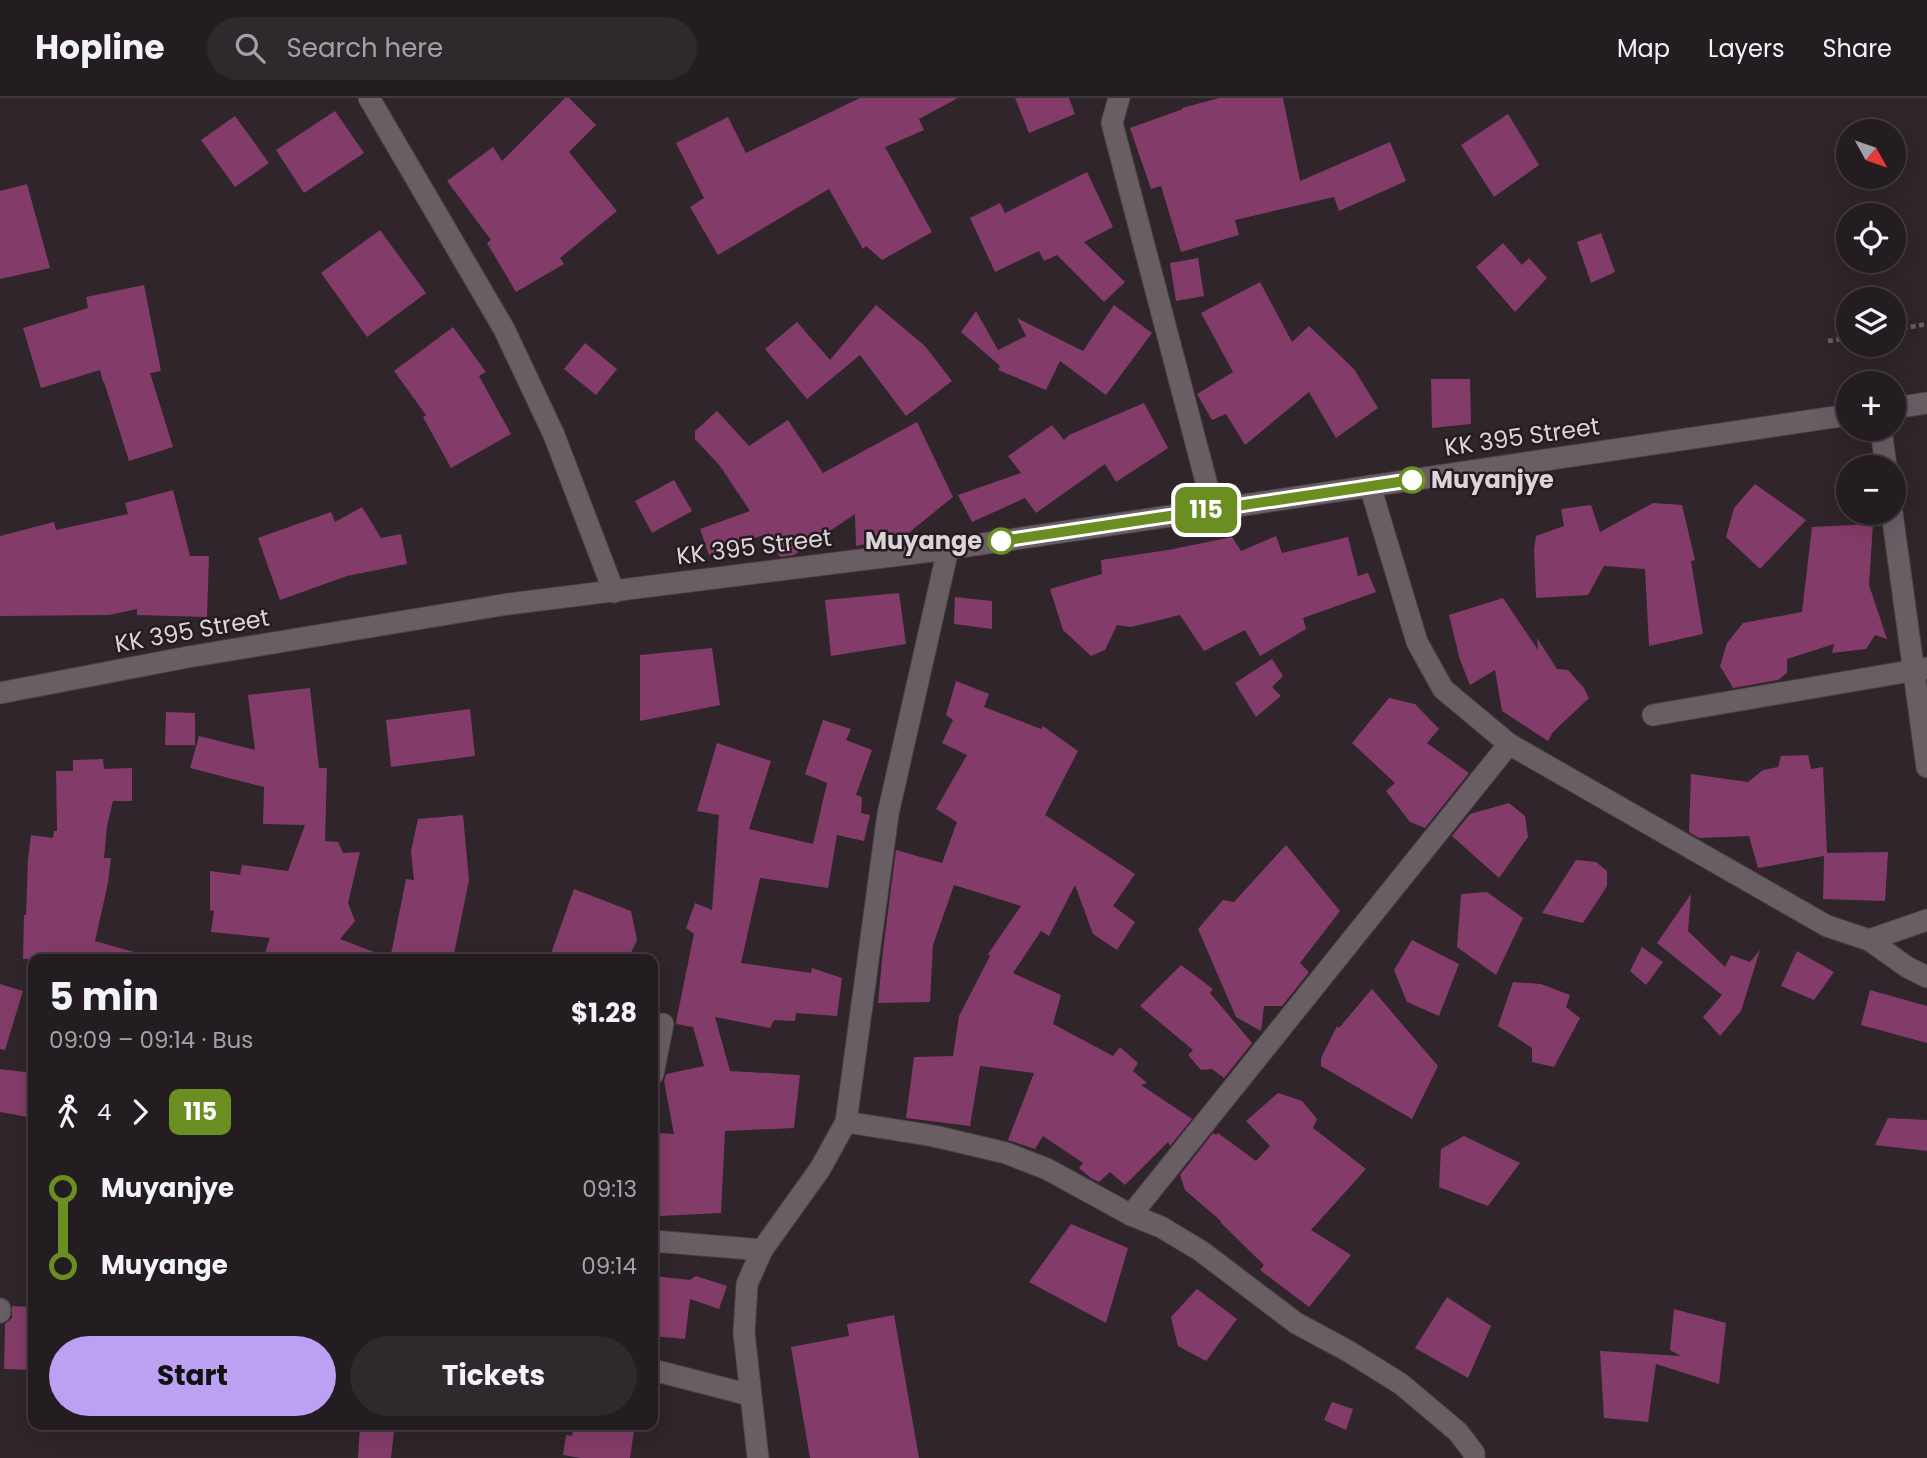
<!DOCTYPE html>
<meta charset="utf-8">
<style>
body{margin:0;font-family:Poppins,sans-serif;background:#2f292d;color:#f1f3f6;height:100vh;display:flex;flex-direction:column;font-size:26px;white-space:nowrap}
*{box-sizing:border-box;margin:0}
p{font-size:23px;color:#a3a1a5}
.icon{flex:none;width:38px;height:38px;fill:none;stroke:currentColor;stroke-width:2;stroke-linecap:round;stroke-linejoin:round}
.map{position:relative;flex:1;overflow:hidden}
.side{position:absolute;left:28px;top:856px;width:630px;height:476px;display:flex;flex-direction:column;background:#231c20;border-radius:14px;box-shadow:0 7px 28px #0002,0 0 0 2px #403a3e}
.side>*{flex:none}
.badge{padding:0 14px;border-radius:10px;font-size:24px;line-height:46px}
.needle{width:46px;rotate:130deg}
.controls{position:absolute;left:1836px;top:21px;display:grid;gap:14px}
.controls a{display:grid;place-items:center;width:70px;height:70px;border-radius:50%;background:#231c20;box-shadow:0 7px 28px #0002,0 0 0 2px #403a3e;font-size:35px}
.map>.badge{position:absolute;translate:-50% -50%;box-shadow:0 0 0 4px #fff}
.legs{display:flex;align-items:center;gap:10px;height:77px;padding:0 21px;font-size:23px}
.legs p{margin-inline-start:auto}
.overview{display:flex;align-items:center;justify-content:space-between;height:119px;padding:0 21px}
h1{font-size:38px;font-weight:700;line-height:52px}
.primary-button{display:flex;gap:14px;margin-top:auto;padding:14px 21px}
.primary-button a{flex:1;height:80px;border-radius:42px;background:#bca0f2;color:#111;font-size:28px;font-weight:700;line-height:80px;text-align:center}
.primary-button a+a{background:#2f292d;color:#f1f3f6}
ul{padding:0 21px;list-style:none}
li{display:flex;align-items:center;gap:24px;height:77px;font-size:26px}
li i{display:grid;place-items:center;width:10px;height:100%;margin:0 9px;background:currentColor}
li i::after{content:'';width:18px;height:18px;margin:-9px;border:5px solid;border-radius:50%;background:#231c20}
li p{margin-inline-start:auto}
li:first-child i{background:linear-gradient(#0000 50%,currentColor 0)}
li:last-child i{background:linear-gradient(currentColor 50%,#0000 0)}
header{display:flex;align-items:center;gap:42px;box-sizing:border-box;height:98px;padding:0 35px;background:#231c20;border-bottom:2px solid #403a3e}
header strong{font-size:33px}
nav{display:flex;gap:38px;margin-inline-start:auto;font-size:24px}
.search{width:490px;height:63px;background:#2f292d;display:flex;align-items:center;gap:18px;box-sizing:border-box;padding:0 24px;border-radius:38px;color:#a3a1a5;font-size:26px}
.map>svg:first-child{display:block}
</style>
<header>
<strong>Hopline</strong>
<div class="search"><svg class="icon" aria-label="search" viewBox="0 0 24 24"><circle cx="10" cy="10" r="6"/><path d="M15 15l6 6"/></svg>Search here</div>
<nav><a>Map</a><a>Layers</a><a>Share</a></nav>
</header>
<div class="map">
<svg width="1927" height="1360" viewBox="0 0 1927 1360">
<rect width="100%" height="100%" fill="#2f252a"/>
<!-- building -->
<g fill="#833c69">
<polygon points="565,0 569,0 596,27 569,54 617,113 560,160 564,166 516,194 487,145 491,142 447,83 493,49 502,63"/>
<polygon points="860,0 958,0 919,21 924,32 885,49 932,134 882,162 866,148 863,151 829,91 718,157 690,109 704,100 676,45 728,19 746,55"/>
<polygon points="1015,0 1069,0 1075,16 1029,35"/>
<polygon points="1219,0 1283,0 1300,83 1390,44 1406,83 1339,113 1334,99 1235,122 1239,137 1181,154 1161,88 1151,91 1130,30 1183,11 1182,10"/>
<polygon points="335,13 364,55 304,95 276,52"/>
<polygon points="1508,16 1539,67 1494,99 1461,47"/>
<polygon points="235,18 269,65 235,89 201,42"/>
<polygon points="1087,74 1113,129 1084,144 1125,184 1104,204 1057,157 1044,163 1039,153 995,174 970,120 1000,105 1005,115"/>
<polygon points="27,86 50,170 0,181 0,93"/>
<polygon points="380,132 426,195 367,239 321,175"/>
<polygon points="1601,135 1615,174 1591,185 1577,144"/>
<polygon points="1503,145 1522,167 1529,160 1547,180 1515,214 1476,169"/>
<polygon points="1198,160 1204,198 1176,203 1170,165"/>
<polygon points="1260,184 1292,244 1309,228 1354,271 1378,310 1336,340 1309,294 1245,347 1226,316 1212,322 1197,296 1233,274 1201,215"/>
<polygon points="144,187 161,273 150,275 173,349 129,363 104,284 103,284 100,272 41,290 23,230 88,210 86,199"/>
<polygon points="876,207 925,248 952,283 906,318 860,257 807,301 765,251 797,224 830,262"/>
<polygon points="1114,207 1152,235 1106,297 1060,263 1046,292 998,272 1000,268 961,234 976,213 998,252 1026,238 1017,220 1083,253"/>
<polygon points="453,229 486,274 479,278 511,336 451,370 423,319 426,317 394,273"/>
<polygon points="585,245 617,271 596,297 564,271"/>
<polygon points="1431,281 1470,281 1471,326 1432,330"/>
<polygon points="1144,305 1168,350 1116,384 1105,366 1036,415 1025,400 972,424 958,397 1021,375 1008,358 1052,327 1064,342 1069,337"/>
<polygon points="717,313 749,348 788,322 823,375 917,324 953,399 906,437 856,448 855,416 794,457 780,459 766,436 709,457 700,431 750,413 720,368 695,341 695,333"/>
<polygon points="674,382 692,413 652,435 635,403"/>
<polygon points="1755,386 1806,422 1760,471 1726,439 1734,410"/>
<polygon points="173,392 190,458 209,458 207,519 137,517 137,511 109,517 0,518 0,438 54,424 56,432 128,416 125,405"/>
<polygon points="1653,405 1682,407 1695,462 1691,463 1703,536 1649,548 1645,471 1604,468 1588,497 1536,500 1534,451 1536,438 1564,428 1561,411 1591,407 1600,434"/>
<polygon points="362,409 381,440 401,436 407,466 347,478 280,502 258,440 331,414 335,424"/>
<polygon points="1873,426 1869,487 1887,541 1875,537 1866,551 1832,555 1834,546 1787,561 1787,575 1778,582 1733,590 1720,568 1727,545 1743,525 1802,514 1812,429"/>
<polygon points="1276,438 1282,455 1348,439 1358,478 1368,475 1376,494 1303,520 1306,531 1260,558 1245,532 1204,553 1180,517 1131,529 1117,527 1105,552 1091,558 1063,532 1050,491 1102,476 1101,462 1168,452 1232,439 1241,453"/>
<polygon points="899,495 906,546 831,558 825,502"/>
<polygon points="955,499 992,503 992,531 954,526"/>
<polygon points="1503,500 1538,552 1537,540 1557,571 1568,572 1584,590 1589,600 1553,634 1548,643 1502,613 1495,572 1470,587 1460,562 1449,517"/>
<polygon points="712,550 720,607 640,623 640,557"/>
<polygon points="1272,561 1283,578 1272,589 1281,598 1256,619 1235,585"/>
<polygon points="956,583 989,596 984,609 1041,631 1043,628 1078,653 1045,717 1135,776 1113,808 1135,824 1117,852 1093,836 1075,787 1049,838 1041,833 1013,875 1061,897 1053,926 1113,958 1120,949 1138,965 1133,973 1147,985 1141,987 1192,1021 1170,1048 1168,1044 1125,1087 1110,1074 1099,1084 1091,1080 1079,1070 1083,1065 1043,1038 1035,1051 1008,1042 1034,975 980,968 970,1028 906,1020 914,959 953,958 959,918 990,858 988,856 1021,808 954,787 933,847 930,904 878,905 883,852 896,752 942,765 957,724 936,711 967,657 942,645 953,622 946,617"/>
<polygon points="310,590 319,670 327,670 325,743 338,744 343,755 360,754 348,805 355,823 340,841 387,859 387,861 263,861 270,840 211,834 214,813 210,812 210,773 240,777 242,767 288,773 305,727 263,726 264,689 190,670 199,638 255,652 248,597"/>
<polygon points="1389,600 1415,606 1439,631 1427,645 1469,675 1425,730 1410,724 1386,693 1395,685 1352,645"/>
<polygon points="470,611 475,658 391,669 386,622"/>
<polygon points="166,614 195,615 195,647 165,647"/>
<polygon points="823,622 851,631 846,642 872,652 856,697 862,699 861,715 870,717 864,743 837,737 828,790 760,780 741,865 811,875 812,870 842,880 837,918 796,915 795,923 774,922 770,930 715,919 730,973 800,977 794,1030 725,1033 721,1115 659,1118 658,1035 674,1036 664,983 666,976 704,968 693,929 676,926 676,924 694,836 686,830 695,805 712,812 719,717 697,713 717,645 771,663 749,731 813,746 827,685 805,676"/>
<polygon points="1808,657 1811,671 1823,669 1827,755 1888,754 1885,803 1823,801 1824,758 1758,770 1749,738 1699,740 1689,734 1691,676 1748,684 1763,672 1778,669 1781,658"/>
<polygon points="103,661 104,671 132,670 132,703 113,703 107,728 104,760 111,760 108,785 95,843 134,854 133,861 23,861 24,817 26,817 28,761 31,737 53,740 54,733 57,733 56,673 73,673 73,662"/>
<polygon points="1509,705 1525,718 1528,739 1499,780 1452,738 1470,716"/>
<polygon points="463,717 469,782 453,861 390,861 406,781 414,782 411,753 418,721"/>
<polygon points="1286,747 1340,813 1300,865 1309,874 1282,908 1264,908 1261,933 1236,919 1198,831 1223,802 1234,804"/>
<polygon points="1576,762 1596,764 1607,773 1607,788 1583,825 1542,815"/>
<polygon points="574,791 631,813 637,842 628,861 549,861"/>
<polygon points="1487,794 1523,820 1496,877 1457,849 1461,796"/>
<polygon points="1691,796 1688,833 1725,869 1731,857 1750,864 1760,852 1741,913 1720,938 1703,919 1722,897 1657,845"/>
<polygon points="1412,842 1459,866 1439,918 1407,904 1394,872"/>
<polygon points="1642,849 1663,864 1646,887 1630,873"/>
<polygon points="1797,853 1834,874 1814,902 1781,888"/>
<polygon points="1181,867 1213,891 1210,895 1252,945 1224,980 1212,971 1201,972 1188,957 1193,952 1140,908"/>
<polygon points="1513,884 1541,886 1570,897 1566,909 1580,920 1554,969 1532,964 1532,950 1498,928"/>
<polygon points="0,886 23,893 5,952 0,951"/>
<polygon points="1372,891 1438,968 1412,1021 1321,968 1321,960 1337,928 1339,930"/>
<polygon points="1870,892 1927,908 1927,945 1861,927"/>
<polygon points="0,971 33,975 33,1020 0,1014"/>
<polygon points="1278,995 1302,1003 1317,1021 1313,1030 1366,1071 1311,1132 1351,1157 1309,1209 1260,1172 1264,1167 1220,1124 1221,1123 1185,1092 1180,1077 1213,1035 1216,1037 1218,1035 1256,1063 1270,1048 1246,1023"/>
<polygon points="1888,1020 1927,1022 1927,1053 1875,1047"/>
<polygon points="1464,1038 1520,1065 1488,1108 1439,1089 1441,1051"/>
<polygon points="1071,1126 1128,1150 1106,1225 1029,1184"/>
<polygon points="654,1178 690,1182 696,1178 727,1188 719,1211 690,1201 685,1241 653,1238"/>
<polygon points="1197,1191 1237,1221 1206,1263 1178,1248 1171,1219"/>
<polygon points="1447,1199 1491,1228 1468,1280 1415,1250"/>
<polygon points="12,1208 33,1209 33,1272 4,1271 5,1226 12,1220"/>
<polygon points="1674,1211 1726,1225 1719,1286 1656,1266 1648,1324 1604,1320 1600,1253 1681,1258 1670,1252"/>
<polygon points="894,1217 919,1360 810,1360 791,1249 849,1238 847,1226"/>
<polygon points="1332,1304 1353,1311 1346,1332 1324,1322"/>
<polygon points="360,1326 395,1326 391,1360 358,1360"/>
<polygon points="574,1326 635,1326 630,1360 581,1360 563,1357 566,1337 572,1338"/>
</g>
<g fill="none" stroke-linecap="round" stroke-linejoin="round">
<defs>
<g id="minor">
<polyline points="369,0 504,231 554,337 614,494"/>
<polyline points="1119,0 1112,25 1213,410"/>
<polyline points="1894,310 1927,305"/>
<polyline points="1881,331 1886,369"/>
<polyline points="1370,388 1417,544 1443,591 1509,646 1827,828 1869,842 1927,822"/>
<polyline points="1892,415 1927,669"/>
<polyline points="0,595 188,559 508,506 948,451 1848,317"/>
<polyline points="1653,617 1927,570"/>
<polyline points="1869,842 1907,869 1927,879"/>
<polyline points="653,976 663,926"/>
<polyline points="846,1024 934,1038 1006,1055 1047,1071 1131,1117 1161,1129 1201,1153 1296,1225 1348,1253 1401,1286 1458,1334 1474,1355 1474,1360"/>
<polyline points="1131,1117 1509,646"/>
<polyline points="653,1143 762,1152"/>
<polyline points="0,1211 0,1214"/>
<polyline points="653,1272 750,1297"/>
<polyline points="758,1360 744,1235 747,1186 762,1152 820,1071 846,1024 888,716 948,451"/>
</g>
</defs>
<!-- minor casing -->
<use href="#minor" stroke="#4a4246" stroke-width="23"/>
<!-- path -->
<g stroke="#696065" stroke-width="4.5" stroke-dasharray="5 3.5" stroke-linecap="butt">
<polyline points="1894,232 1927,226"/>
<polyline points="1828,243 1848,240"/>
</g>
<!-- minor -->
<use href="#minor" stroke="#6a5e65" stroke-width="21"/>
</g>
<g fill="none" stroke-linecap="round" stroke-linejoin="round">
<defs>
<polyline id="line-1" points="1001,443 1412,382"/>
</defs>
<!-- line-1 casing -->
<use href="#line-1" stroke="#fff" stroke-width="16"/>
<!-- line-1 -->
<use href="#line-1" stroke="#6b8e23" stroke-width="10"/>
</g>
<!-- markers -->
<g fill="#fff" stroke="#6b8e23" stroke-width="3.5">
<circle cx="1412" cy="382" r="12"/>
<circle cx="1001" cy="443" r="12"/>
</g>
<g text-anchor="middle" stroke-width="5" stroke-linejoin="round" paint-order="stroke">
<!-- street labels -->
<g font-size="24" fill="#dbd5d8" stroke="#251b21">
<text transform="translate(1522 339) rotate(-8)" y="8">KK 395 Street</text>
<text transform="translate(754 449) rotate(-7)" y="8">KK 395 Street</text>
<text transform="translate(192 533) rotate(-10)" y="8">KK 395 Street</text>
</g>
<!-- stop labels -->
<g font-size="24" font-weight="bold" fill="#dbd5d8" stroke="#251b21" text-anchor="start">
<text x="1431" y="390">Muyanjye</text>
<text x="982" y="451" text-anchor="end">Muyange</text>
</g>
</g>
</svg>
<div class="controls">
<a><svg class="needle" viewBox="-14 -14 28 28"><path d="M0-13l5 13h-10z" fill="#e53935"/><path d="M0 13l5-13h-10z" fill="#a3a1a5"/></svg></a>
<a><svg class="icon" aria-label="locate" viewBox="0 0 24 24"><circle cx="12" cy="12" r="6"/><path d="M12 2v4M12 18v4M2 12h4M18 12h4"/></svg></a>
<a><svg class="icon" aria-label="layers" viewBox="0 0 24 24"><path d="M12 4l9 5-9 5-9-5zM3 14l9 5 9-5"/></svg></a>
<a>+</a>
<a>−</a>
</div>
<b class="badge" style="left:1206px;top:412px;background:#6b8e23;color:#fff">115</b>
<section class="side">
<div class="overview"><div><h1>5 min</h1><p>09:09 – 09:14 · Bus</p></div><b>$1.28</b></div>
<div class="legs"><svg class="icon" aria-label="walk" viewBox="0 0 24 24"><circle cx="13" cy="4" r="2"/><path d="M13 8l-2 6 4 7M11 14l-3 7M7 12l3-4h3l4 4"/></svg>4<svg class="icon" aria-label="forward" viewBox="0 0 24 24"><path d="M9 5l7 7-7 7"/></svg><b class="badge" style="background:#6b8e23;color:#fff">115</b></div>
<ul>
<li><i style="color:#6b8e23"></i><b>Muyanjye</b><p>09:13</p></li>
<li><i style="color:#6b8e23"></i><b>Muyange</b><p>09:14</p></li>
</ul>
<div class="primary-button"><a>Start</a><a>Tickets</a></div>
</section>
</div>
